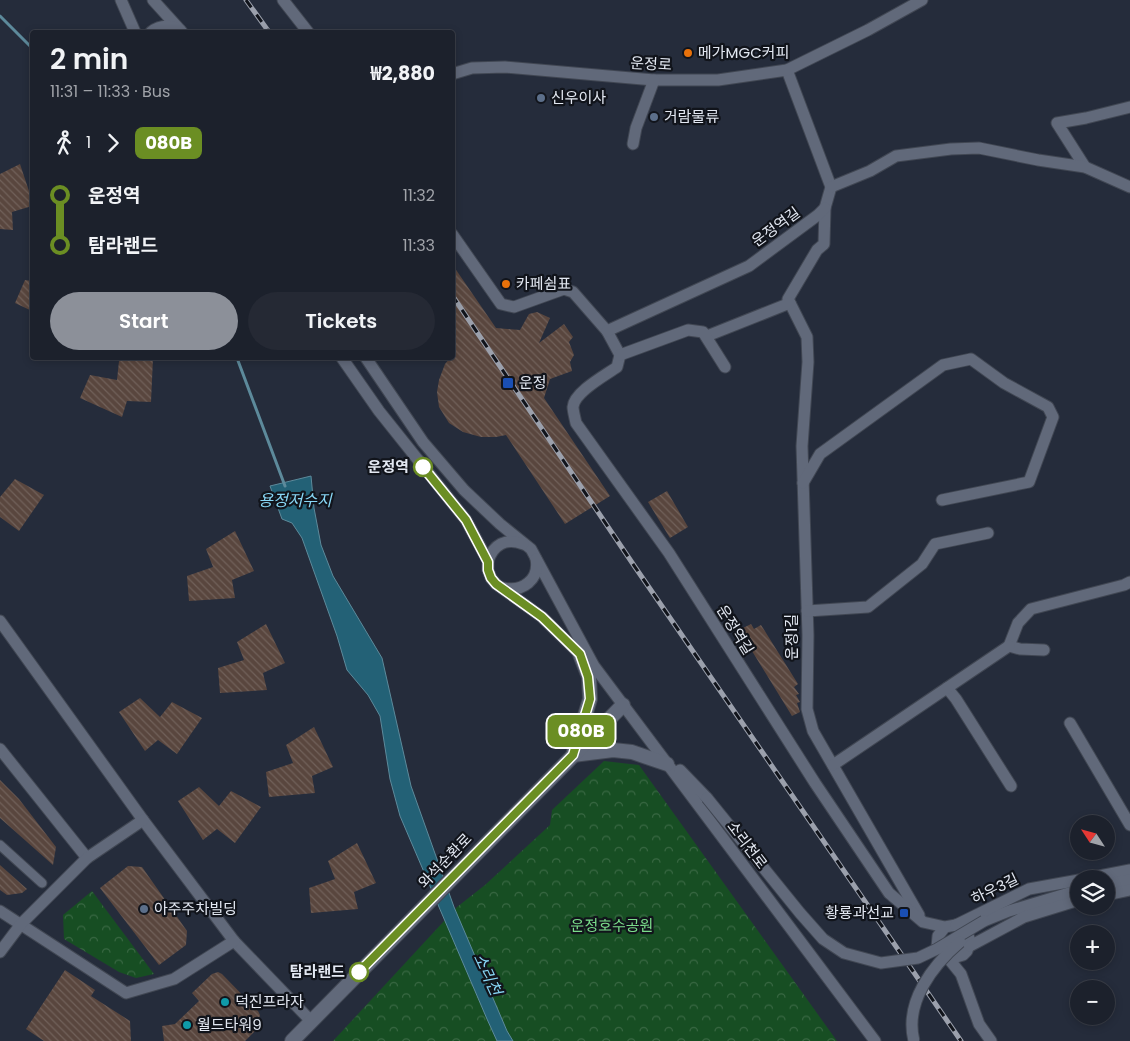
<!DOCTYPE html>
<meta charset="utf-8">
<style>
body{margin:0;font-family:Poppins,"Noto Sans KR",sans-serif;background:#252934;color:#f1f3f6;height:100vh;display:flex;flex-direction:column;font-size:19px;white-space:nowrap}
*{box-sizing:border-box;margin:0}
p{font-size:16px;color:#a0a3a9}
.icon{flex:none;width:28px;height:28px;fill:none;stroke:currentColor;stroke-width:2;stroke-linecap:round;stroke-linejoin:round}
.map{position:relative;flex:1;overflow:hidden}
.panel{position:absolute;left:30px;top:30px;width:425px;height:330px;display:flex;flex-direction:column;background:#1c212c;border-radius:5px;box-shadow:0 2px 8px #0003,0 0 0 1px #3a3e48}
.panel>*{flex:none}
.badge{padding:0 10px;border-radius:8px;font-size:18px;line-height:32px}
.needle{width:32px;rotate:306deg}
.controls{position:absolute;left:1070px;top:815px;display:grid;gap:10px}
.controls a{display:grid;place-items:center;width:45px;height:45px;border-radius:50%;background:#1c212c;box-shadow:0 2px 8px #0003,0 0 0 1px #3a3e48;font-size:25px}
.map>.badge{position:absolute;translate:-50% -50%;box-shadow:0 0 0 2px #fff}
.legs{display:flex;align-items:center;gap:8px;height:55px;padding:0 20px;font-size:16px}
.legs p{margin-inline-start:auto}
.summary{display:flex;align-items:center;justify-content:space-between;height:85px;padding:0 20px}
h1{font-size:28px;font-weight:600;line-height:38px}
.action{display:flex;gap:10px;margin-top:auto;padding:10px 20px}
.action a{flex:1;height:58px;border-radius:30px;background:#8c9099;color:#fff;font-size:20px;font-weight:600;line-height:58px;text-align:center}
.action a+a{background:#252934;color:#f1f3f6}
ul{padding:0 20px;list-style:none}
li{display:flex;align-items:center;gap:18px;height:50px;font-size:19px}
li i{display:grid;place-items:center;width:8px;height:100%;margin:0 6px;background:currentColor}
li i::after{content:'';width:12px;height:12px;margin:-6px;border:4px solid;border-radius:50%;background:#1c212c}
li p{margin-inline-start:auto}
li:first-child i{background:linear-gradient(#0000 50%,currentColor 0)}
li:last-child i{background:linear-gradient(currentColor 50%,#0000 0)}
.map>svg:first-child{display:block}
</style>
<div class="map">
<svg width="1130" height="1041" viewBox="0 0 1130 1041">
<defs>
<pattern id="park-crowns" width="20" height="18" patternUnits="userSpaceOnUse" patternTransform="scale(1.25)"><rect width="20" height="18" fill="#174e23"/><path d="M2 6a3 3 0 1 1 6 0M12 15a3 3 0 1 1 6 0" fill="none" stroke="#396843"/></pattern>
<pattern id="building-back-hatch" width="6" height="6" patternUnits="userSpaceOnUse" patternTransform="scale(1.25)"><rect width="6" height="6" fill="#59463e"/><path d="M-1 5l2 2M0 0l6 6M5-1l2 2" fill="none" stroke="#71615a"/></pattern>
</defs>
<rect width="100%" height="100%" fill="#252c3b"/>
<!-- park -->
<g fill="url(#park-crowns)">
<polygon points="604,761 639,765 837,1041 333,1041 457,907 485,885 550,825 552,810"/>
<polygon points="92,891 154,974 136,978 119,972 64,939 63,915"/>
</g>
<!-- water -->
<polygon fill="#236176" stroke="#5d8a9b" points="311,476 314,508 321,545 333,576 382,658 411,786 454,907 507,1031 513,1041 497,1041 487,1019 400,816 390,779 380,716 368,695 347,670 337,636 302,538 292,523 282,519 270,486"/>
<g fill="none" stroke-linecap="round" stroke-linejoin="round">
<!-- stream -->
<g stroke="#5d8a9b" stroke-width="3">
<polyline points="0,16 32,48"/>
<polyline points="237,358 285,486"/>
</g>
</g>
<!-- building -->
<g fill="url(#building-back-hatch)">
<polygon points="20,164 32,200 32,206 12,212 13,230 0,229 0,174"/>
<polygon points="452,264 496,328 520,330 529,314 537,312 550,318 539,343 564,324 573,337 569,342 574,355 570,362 572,371 550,379 544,398 610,496 565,524 506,435 496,437 481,437 463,432 449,423 439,407 437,392 439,380 445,364 450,358 452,358"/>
<polygon points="25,280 32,281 32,311 15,303"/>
<polygon points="153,358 151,402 127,401 122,417 80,398 90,375 117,380 119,361"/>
<polygon points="15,479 44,495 19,531 0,517 0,497"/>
<polygon points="667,491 688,527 670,538 648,502"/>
<polygon points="235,531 254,571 232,580 235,598 189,601 187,576 213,567 206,549"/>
<polygon points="266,624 285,663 263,673 267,690 220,693 218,668 244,660 237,642"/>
<polygon points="751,624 754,629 761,625 798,684 794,687 799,694 796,695 800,702 797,703 800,712 792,716 739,630"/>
<polygon points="140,698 160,717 172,702 202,718 177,754 158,740 145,751 119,712"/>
<polygon points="314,727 333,767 312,776 315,793 269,797 266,772 293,763 286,745"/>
<polygon points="0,780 19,799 56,847 53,865 0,818"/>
<polygon points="199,787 219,806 231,791 261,807 235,843 217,829 203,840 178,801"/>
<polygon points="357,843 376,883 354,892 358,909 311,913 309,888 335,879 328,861"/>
<polygon points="0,865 27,889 22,893 7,895 0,890"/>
<polygon points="128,866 142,867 187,931 186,945 159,965 100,888"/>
<polygon points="65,970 95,990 91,996 130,1021 131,1041 44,1041 26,1029"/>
<polygon points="218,972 222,974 258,1011 260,1015 255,1031 245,1041 164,1041 162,1026 175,1024 199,1001 192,993 212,974"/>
</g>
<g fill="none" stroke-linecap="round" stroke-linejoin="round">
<defs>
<polyline id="pedestrian" points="0,845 42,883"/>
<g id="minor">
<polyline points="121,0 135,32"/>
<polyline points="153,0 182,32"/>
<polyline points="283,0 308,32"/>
<path d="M151 32C160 25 170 25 180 30"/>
<polyline points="787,70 831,187 825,208 824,244 817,250 788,299 807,337 808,362 802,446 808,635 807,709 813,731 919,915"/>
<polyline points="452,74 472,68 505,67 654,80 718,80 787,70 868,30 922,0"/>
<polyline points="633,144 636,128 654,80"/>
<polyline points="1085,167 1057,123 1086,118 1130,107"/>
<polyline points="831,187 870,171 896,156 951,149 979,148 1038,160 1085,167 1130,187"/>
<path d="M452 234 501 304 514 307 564 289 573 292 607 331 620 355 617 367C606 375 574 392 573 407 573 411 575 418 576 423L669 553 815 783 889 893 923 922 945 927 956 925 966 930 970 941 967 951 963 955 953 958 943 955 937 947 938 936 945 927"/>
<polyline points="607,331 749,266 818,215 825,208"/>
<polyline points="707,336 790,303"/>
<polyline points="620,355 688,330 703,332 725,367"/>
<polyline points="342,358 379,411 466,520 488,561 488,570 491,578 496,584 542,617 585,659"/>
<polyline points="366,358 423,442 464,490 500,524 531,549 594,666 875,1041"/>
<polyline points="803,483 820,454 943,365 971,359 1004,383 1048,407 1053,417 1029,482 942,500"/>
<path d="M488 561C493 545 506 537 523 544"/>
<path d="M504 588C522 592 540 580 536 559"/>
<polyline points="807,611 868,607 922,564 935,544 988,533"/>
<polyline points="0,621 143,820 234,941 311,1021"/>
<polyline points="1044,650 1020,649 1009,646 1018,623 1031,609 1124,585 1130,582"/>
<polyline points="947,688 956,699 1011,786"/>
<polyline points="1070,723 1130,825"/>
<polyline points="0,749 87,858"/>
<polyline points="833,765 1009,646"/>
<polyline points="680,770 707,798"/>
<polyline points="1084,879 1130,870"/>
<polyline points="1106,884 1130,880"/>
<polyline points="1106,895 1130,890"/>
<polyline points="0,911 126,993 174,979 234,941"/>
<polyline points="984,921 1009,911 1079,890"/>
<polyline points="956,925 1029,889 1079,880"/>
<polyline points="970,946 1024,917 1079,900"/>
<polyline points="0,952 21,924 87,858 143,820"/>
<polyline points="948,958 961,974 979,1024 991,1041"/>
</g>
<g id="tertiary">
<polyline points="574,752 590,699 589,677 580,654"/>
<polyline points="573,755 613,750 632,752 667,764"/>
<polyline points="292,1041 623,705"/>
</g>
</defs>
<!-- pedestrian casing -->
<use href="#pedestrian" stroke="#414753" stroke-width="11"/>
<!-- minor casing -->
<use href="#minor" stroke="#414753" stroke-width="13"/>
<!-- tertiary casing -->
<use href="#tertiary" stroke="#414753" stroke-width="16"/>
<!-- pedestrian -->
<use href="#pedestrian" stroke="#61697a" stroke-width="9"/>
<!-- minor -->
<use href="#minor" stroke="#61697a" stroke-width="11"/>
<!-- tertiary -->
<use href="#tertiary" stroke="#61697a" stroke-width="14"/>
<defs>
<g id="rail">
<polyline points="246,0 269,32"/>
<polyline points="452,295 635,567 961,1041"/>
</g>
</defs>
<!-- rail casing -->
<use href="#rail" stroke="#9ba0ac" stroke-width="5"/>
<!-- rail -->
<use href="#rail" stroke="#11141b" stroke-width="3" stroke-dasharray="9" stroke-linecap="butt"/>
<defs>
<g id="minor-bridge">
<polyline points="707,798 800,913 823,939 844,953 881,963 918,958 937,949 984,921"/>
<path d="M914 1041C904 1002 933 965 960 942"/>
</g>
</defs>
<!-- minor-bridge casing -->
<use href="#minor-bridge" stroke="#414753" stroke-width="13" stroke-linecap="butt"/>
<!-- minor-bridge -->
<use href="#minor-bridge" stroke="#61697a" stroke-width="11"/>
</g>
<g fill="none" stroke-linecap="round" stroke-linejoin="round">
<defs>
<polyline id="line-1" points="359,972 573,755 590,699 588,677 580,654 542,617 496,584 491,578 488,570 488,562 466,520 423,467"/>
</defs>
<!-- line-1 casing -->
<use href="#line-1" stroke="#fff" stroke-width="11"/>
<!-- line-1 -->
<use href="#line-1" stroke="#6b8e23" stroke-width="8"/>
</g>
<!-- markers -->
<g fill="#e8710a" stroke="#11141b" stroke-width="2">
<circle cx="688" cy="53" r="5"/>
<circle cx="506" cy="284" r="5"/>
</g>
<g fill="#5c6f8a" stroke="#11141b" stroke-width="2">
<circle cx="541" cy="98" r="5"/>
<circle cx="654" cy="117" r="5"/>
<circle cx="144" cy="909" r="5"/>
</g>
<g fill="#1a4fb4" stroke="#11141b" stroke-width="2">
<rect x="502" y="377" width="12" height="12" rx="2.5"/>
<rect x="899" y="908" width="10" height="10" rx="2.5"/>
</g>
<g fill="#fff" stroke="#6b8e23" stroke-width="2.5">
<circle cx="423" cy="467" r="9"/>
<circle cx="359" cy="972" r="9"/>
</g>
<g fill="#0f9aa8" stroke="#11141b" stroke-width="2">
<circle cx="225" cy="1002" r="5"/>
<circle cx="187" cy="1025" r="5"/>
</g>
<g text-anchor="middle" stroke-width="4.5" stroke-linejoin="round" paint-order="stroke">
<!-- poi labels -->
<g font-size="15" fill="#e3e8f2" stroke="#11141b" text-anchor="start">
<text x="698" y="58">메가MGC커피</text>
<text x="551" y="103">신우이사</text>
<text x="664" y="122">거람물류</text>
<text x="516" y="289">카페쉼표</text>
<text x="519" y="388">운정</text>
<text x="154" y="914">아주주차빌딩</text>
<text x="894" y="918" text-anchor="end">황룡과선교</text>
<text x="235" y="1007">덕진프라자</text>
<text x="197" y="1030">월드타워9</text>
</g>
<!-- street labels -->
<g font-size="15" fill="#e3e8f2" stroke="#11141b">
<text transform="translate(651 64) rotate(3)" y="5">운정로</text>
<text transform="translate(776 227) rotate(-36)" y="5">운정역길</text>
<text transform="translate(735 630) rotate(58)" y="5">운정역길</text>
<text transform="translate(792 637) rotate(-90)" y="5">운정1길</text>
<text transform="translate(747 845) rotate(53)" y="5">소리천로</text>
<text transform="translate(445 861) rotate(-46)" y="5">와석순환로</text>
<text transform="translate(995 889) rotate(-26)" y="5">하우3길</text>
</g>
<!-- stop labels -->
<g font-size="15" font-weight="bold" fill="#e3e8f2" stroke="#11141b" text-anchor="end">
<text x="409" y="472">운정역</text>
<text x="345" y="977">탐라랜드</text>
</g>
<!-- park labels -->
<g font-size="15" fill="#7bdd8b" stroke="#11141b">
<text x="612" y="931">운정호수공원</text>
</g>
<!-- water labels -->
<g font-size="16" font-style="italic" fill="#88d7f6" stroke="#11141b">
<text x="295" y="506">용정저수지</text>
<text transform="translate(488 974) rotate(65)" y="6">소리천</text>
</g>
</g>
</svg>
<div class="controls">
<a><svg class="needle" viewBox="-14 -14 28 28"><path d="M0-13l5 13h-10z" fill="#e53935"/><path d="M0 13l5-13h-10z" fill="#a0a3a9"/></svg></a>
<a><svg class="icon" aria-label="layers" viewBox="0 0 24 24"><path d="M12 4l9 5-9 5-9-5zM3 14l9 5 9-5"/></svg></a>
<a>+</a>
<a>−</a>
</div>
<b class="badge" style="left:581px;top:731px;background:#6b8e23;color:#fff">080B</b>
<section class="panel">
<div class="summary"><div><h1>2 min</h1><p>11:31 – 11:33 · Bus</p></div><b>₩2,880</b></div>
<div class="legs"><svg class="icon" aria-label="walk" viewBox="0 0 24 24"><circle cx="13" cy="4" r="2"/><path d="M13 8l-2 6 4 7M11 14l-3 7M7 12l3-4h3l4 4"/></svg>1<svg class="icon" aria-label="forward" viewBox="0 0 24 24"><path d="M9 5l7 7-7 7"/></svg><b class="badge" style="background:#6b8e23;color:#fff">080B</b></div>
<ul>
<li><i style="color:#6b8e23"></i><b>운정역</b><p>11:32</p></li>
<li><i style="color:#6b8e23"></i><b>탐라랜드</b><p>11:33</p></li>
</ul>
<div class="action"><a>Start</a><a>Tickets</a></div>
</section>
</div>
